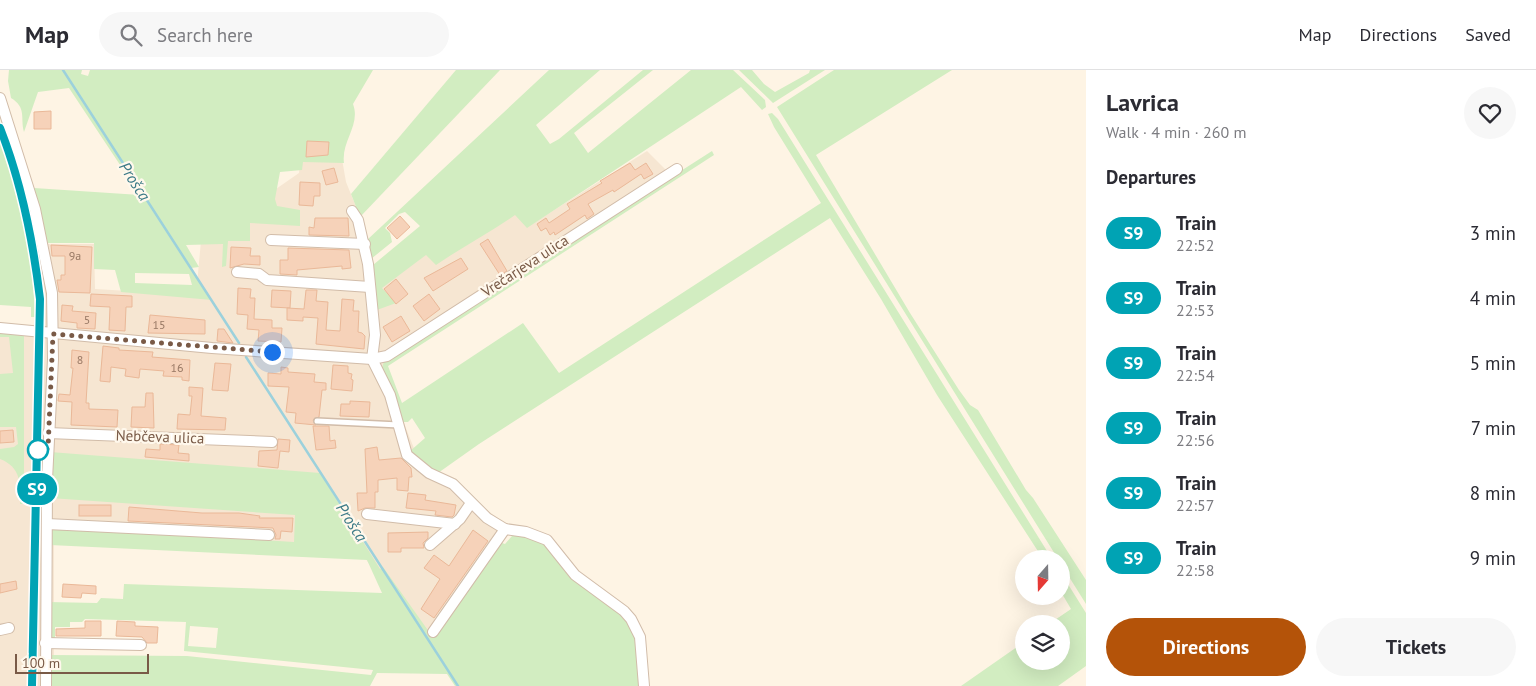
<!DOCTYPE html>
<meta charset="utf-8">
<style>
body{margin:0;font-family:"PT Sans",sans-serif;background:#f7f7f7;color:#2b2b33;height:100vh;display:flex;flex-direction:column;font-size:19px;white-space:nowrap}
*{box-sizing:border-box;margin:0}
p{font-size:16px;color:#7c7c81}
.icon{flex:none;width:28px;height:28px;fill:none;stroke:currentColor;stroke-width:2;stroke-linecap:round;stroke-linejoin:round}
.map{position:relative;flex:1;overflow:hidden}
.sheet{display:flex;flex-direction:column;background:#fff;width:450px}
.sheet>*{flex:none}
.badge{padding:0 10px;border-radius:16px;font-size:18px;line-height:32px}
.needle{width:32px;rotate:200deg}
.fabs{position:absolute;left:1015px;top:480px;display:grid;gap:10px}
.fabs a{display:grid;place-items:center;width:55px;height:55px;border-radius:50%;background:#fff;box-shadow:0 5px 20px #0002;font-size:25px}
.scale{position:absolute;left:15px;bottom:12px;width:134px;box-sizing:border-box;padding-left:5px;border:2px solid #795a47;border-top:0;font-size:14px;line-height:18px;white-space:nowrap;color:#795a47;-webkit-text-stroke:4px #fff8ec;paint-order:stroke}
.you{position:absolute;width:25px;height:25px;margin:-12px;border:4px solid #fff;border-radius:50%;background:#1a73e8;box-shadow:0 0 0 8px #1a73e833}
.map>.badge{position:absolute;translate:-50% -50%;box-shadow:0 0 0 2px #fff}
h2{padding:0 20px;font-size:19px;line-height:45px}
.round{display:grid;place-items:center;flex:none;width:52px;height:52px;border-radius:26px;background:#f7f7f7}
.head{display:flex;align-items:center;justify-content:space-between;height:85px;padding:0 20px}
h1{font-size:24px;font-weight:600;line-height:38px}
.primary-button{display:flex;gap:10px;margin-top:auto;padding:10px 20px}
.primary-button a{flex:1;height:58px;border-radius:30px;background:#b45309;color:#fff;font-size:20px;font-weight:600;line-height:58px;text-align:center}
.primary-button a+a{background:#f7f7f7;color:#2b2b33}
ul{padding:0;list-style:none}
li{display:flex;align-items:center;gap:15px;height:65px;padding:0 20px}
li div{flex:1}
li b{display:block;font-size:19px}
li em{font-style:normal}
li .badge{min-width:55px;font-weight:700;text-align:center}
header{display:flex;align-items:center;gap:30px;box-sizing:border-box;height:70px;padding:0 25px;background:#fff;border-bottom:1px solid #e1e1e2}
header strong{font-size:24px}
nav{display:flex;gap:28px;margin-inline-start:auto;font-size:18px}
.search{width:350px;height:45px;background:#f7f7f7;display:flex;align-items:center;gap:12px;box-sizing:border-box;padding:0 18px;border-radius:28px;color:#7c7c81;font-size:19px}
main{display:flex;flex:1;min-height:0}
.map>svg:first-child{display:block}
</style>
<header>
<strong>Map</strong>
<div class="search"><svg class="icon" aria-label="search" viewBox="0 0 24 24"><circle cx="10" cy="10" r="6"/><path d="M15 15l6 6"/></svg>Search here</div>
<nav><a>Map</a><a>Directions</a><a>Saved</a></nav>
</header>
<main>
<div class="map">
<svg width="1086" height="616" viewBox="0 0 1086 616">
<rect width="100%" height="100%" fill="#fef4e4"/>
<!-- residential -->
<polygon fill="#f6e6d2" points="302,68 339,72 346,112 361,149 376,222 426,176 517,142 529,156 647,81 673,107 382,298 419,391 510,457 424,580 364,486 54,464 54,616 0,616 0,254 34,256 45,174 94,174 95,219 196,225 201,171 299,103"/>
<!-- green -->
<g fill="#d2edc1" fill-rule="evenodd">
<path d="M9 0H82L81 4 88 6 90 0H373L353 34C361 55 341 71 344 93L303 92 302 100 280 102 275 129 277 136 300 140V156L250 153V171H228L226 196 222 197 223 174 186 175 199 197 191 198 212 230 121 222 115 200 94 199V173H46L34 118 140 125 69 18 38 22 24 62C20 47 27 38 11 28L8 11ZM135 203 189 204 192 215 135 213Z"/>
<polygon points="456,0 500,0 360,147 351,124"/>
<path d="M549 0H600L536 55 550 74 559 69 643 0H653L574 63 588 83 691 0H733L765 30 766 37 762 40 741 17 527 158 515 145C489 163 462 177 436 195L426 185 382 218 396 233 377 240 373 195 420 156 405 142 399 144 385 158 390 163 392 172 371 189 367 170Z"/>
<polygon points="739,0 752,0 764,14 775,22 809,3 810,0 825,0 773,33"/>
<polygon points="834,0 952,0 816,85 910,243 959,320 970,335 978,340 1026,420 1033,428 1086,510 1086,534 1061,494 1061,489 1058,489 777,37"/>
<polygon points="772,43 778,49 1052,489 1043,489 937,325 881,229 830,148 479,374 438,403 425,397 409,382 425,368 412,348 408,352 402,352 382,298 384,291 712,81 714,85 388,296 402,333 523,253 559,303 821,133 774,57 768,44"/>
<path d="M0 65C19 125 33 184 35 247H31V237L0 235Z"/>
<path d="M0 263 24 266V434H20C21 414 21 397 0 389V379L14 377 18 374 16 357H0V304L13 303 9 267H0Z"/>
<path d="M50 382 320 403 380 499 383 497 432 566 499 472 505 474 512 466 509 463 542 469 622 543 634 558 641 616H455L447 604 377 603 370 616H48V588L51 585 187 586 371 605 373 600 184 581 186 552 85 549 82 552H70V557H55V571H48V532L97 533 101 528 123 529 124 514 382 523 367 490 50 475V457L294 472 295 445 50 428ZM190 556 218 558 216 578 188 576Z"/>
<polygon points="1061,503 1086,543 1086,596 1058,616 961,616 1024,572 1024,591 1061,591 1061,554 1049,554 1071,539 1061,522"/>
</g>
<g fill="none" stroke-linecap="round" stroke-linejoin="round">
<!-- stream -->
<g stroke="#9cd1dc" stroke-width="2.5">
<polyline points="63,0 239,273"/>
<polyline points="246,287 458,616"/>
</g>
</g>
<!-- building -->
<g fill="#f6d2b9" stroke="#eab898">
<polygon points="51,41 51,59 34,59 34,42"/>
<polygon points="307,71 329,72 328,85 306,87"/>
<polygon points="630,93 635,100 646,93 653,104 644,109 641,104 614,122 613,120 588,134 594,144 587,149 585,145 555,165 554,162 550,165 546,158 541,161 537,154 546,148 549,153 570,139 567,134 602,113 600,111"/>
<polygon points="334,98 338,112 326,115 322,101"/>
<polygon points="300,112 320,113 320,126 314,126 313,136 299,135"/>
<polygon points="400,146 410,157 397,169 387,158"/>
<polygon points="315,148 348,148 349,166 309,165 309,157 314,158"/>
<polygon points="488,169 507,201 500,205 480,174"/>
<polygon points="51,175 92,177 90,223 59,222 57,210 61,210 61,205 65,205 65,186 52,186"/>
<polygon points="231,177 251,178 250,186 260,186 260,195 244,194 230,198"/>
<polygon points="288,178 349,180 351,198 342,199 342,196 297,200 297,205 280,204 280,190 288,190"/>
<polygon points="461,188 468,199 433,221 424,208"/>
<polygon points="396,209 408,224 396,234 384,219"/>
<polygon points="238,218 251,219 250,228 255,228 254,249 272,250 272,258 282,258 281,272 258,271 259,260 247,259 248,245 237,244"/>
<polygon points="272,220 291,221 290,238 271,237"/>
<polygon points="306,220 317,220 316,231 328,232 326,260 340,261 342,229 354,230 353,241 359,241 358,262 362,263 365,266 364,279 316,274 318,248 303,247 303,251 287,250 287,238 304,239"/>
<polygon points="91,224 132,226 132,237 126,237 125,261 109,260 110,237 90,236"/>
<polygon points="429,224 440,239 424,251 413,236"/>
<polygon points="62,235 73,236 72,241 96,243 95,259 77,258 77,253 61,251"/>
<polygon points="150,245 205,250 205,264 148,263"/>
<polygon points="401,246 410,261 392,272 383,257"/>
<polygon points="218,259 224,259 233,273 217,271"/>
<polygon points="103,276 119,278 119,280 153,282 152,287 190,290 189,311 182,310 182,307 163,306 164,301 140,299 139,308 125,306 126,299 111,297 110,312 100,311"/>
<polygon points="72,280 89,282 86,333 89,333 89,339 118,340 117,357 71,355 72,332 58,331 59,324 70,325 73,298 71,298"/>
<polygon points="215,293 231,294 228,321 212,320"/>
<polygon points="333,295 348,296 348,303 352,304 351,309 353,310 352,321 331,319"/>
<polygon points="281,297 288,298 288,302 315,304 314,312 326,313 326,320 322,320 319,347 313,350 316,355 295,353 296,343 286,342 289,317 268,316 268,303 281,304"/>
<polygon points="189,317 203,318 201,346 226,348 225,360 177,359 178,344 190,345 192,326 189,326"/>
<polygon points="146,323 153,323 154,358 131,357 132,337 145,337"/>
<polygon points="350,331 370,332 369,347 340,346 341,334 350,334"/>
<polygon points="313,356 329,356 330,371 335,370 336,378 316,380"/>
<polygon points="13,360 14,372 0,373 0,361"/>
<polygon points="278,369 290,370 289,382 280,381 278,398 258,396 259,381 277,380"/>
<polygon points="160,374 179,375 178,383 189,384 189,391 145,387 146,379 160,380"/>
<polygon points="377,377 379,390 401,388 411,398 412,407 409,407 408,421 397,420 397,408 378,410 378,422 375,422 375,438 365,438 358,441 357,423 367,423 365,379"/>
<polygon points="408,423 426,425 425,430 456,435 454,445 452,447 435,445 436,441 406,438"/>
<rect x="79" y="435" width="32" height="11"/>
<polygon points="129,437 202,443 239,443 260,446 259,448 293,448 292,462 281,461 280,469 275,469 276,465 273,458 128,451"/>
<polygon points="473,460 488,471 434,548 421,539 440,509 424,498 434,485 449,496"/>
<polygon points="428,462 428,468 423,473 424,478 401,478 401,482 388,482 388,463"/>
<polygon points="16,511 17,519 0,523 0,514"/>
<polygon points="63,514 96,516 96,524 82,523 81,528 62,527"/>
<polygon points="85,551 101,551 101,566 56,566 56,559 85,558"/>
<polygon points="117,551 135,552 135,556 158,557 157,573 147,573 142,567 116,566"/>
</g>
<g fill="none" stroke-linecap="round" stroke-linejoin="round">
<defs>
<polyline id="lane" points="317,351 399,355"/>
<g id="street">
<polyline points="0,28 35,139 52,223 53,289 47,410 46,616"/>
<polyline points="352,141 358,150 368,194 375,265 372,289 390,325 407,385 429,403 453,414 487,448 505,459 526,462 547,470 575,505 624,541 631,549 640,567 644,616"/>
<polyline points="271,170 365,174"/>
<polyline points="237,202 259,204 267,210 370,217"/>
<polyline points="0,258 212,278 372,289 387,286 677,99"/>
<polyline points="48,363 272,372"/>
<polyline points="367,444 455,454"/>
<polyline points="47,454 269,465"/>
<polyline points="430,475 460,449 471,433"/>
<polyline points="0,560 9,558"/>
<polyline points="433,562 505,459"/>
<polyline points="45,573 141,575"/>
</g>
</defs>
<!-- lane casing -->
<use href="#lane" stroke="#d1bca9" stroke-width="8"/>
<!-- street casing -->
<use href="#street" stroke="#d1bca9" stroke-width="12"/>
<!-- lane -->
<use href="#lane" stroke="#fff" stroke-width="5"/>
<!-- street -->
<use href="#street" stroke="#fff" stroke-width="10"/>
<defs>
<path id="rail" d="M0 59C22 114 33 170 40 229L32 616"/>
</defs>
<!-- rail casing -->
<use href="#rail" stroke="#b7a1c9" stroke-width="4.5"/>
<!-- rail -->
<use href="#rail" stroke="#fff8ec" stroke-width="2.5" stroke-dasharray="8" stroke-linecap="butt"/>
</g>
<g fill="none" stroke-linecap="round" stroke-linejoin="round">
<defs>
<path id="line" d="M0 58C22 114 33 170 40 229L32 616"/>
</defs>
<!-- line casing -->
<use href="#line" stroke="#fff" stroke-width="11"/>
<!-- line -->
<use href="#line" stroke="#00a3b4" stroke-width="8"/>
<!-- walk -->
<polyline stroke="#795a47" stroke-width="5" stroke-dasharray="0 9" points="38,380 48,379 53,264 272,282"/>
</g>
<!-- markers -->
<circle fill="#fff" stroke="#00a3b4" stroke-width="2.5" cx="38" cy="380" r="10"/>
<g text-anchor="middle" stroke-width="4.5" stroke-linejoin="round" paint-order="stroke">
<!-- number labels -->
<g font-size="12" fill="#987864">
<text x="75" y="190">9a</text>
<text x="87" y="254">5</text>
<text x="159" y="259">15</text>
<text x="80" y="294">8</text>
<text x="177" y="302">16</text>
</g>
<!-- street labels -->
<g font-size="15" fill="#795a47" stroke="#fff8ec">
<text transform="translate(525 196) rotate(-33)" y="5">Vrečarjeva ulica</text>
<text transform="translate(160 367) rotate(2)" y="5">Nebčeva ulica</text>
</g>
<!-- water labels -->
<g font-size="16" font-style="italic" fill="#3c7a87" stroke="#fff8ec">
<text transform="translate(135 111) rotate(57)" y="6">Prošca</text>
<text transform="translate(352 452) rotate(57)" y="6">Prošca</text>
</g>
</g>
</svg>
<div class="fabs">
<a><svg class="needle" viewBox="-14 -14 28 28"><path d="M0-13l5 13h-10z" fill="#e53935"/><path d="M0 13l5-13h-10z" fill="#7c7c81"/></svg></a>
<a><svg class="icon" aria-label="layers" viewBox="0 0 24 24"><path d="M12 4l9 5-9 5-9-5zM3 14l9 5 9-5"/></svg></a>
</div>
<div class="scale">100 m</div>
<div class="you" style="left:272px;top:282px"></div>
<b class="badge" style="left:37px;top:419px;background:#00a3b4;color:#fff">S9</b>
</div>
<section class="sheet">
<div class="head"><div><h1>Lavrica</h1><p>Walk · 4 min · 260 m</p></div><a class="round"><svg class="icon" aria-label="heart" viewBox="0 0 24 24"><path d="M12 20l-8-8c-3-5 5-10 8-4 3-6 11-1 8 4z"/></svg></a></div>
<h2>Departures</h2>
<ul>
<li><span class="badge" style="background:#00a3b4;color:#fff">S9</span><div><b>Train</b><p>22:52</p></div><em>3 min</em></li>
<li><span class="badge" style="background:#00a3b4;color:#fff">S9</span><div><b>Train</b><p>22:53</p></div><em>4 min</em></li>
<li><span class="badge" style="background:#00a3b4;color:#fff">S9</span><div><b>Train</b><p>22:54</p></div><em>5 min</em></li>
<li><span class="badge" style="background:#00a3b4;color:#fff">S9</span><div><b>Train</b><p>22:56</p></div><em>7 min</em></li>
<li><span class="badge" style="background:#00a3b4;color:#fff">S9</span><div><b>Train</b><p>22:57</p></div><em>8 min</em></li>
<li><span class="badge" style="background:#00a3b4;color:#fff">S9</span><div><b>Train</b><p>22:58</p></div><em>9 min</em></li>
</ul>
<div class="primary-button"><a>Directions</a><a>Tickets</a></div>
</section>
</main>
